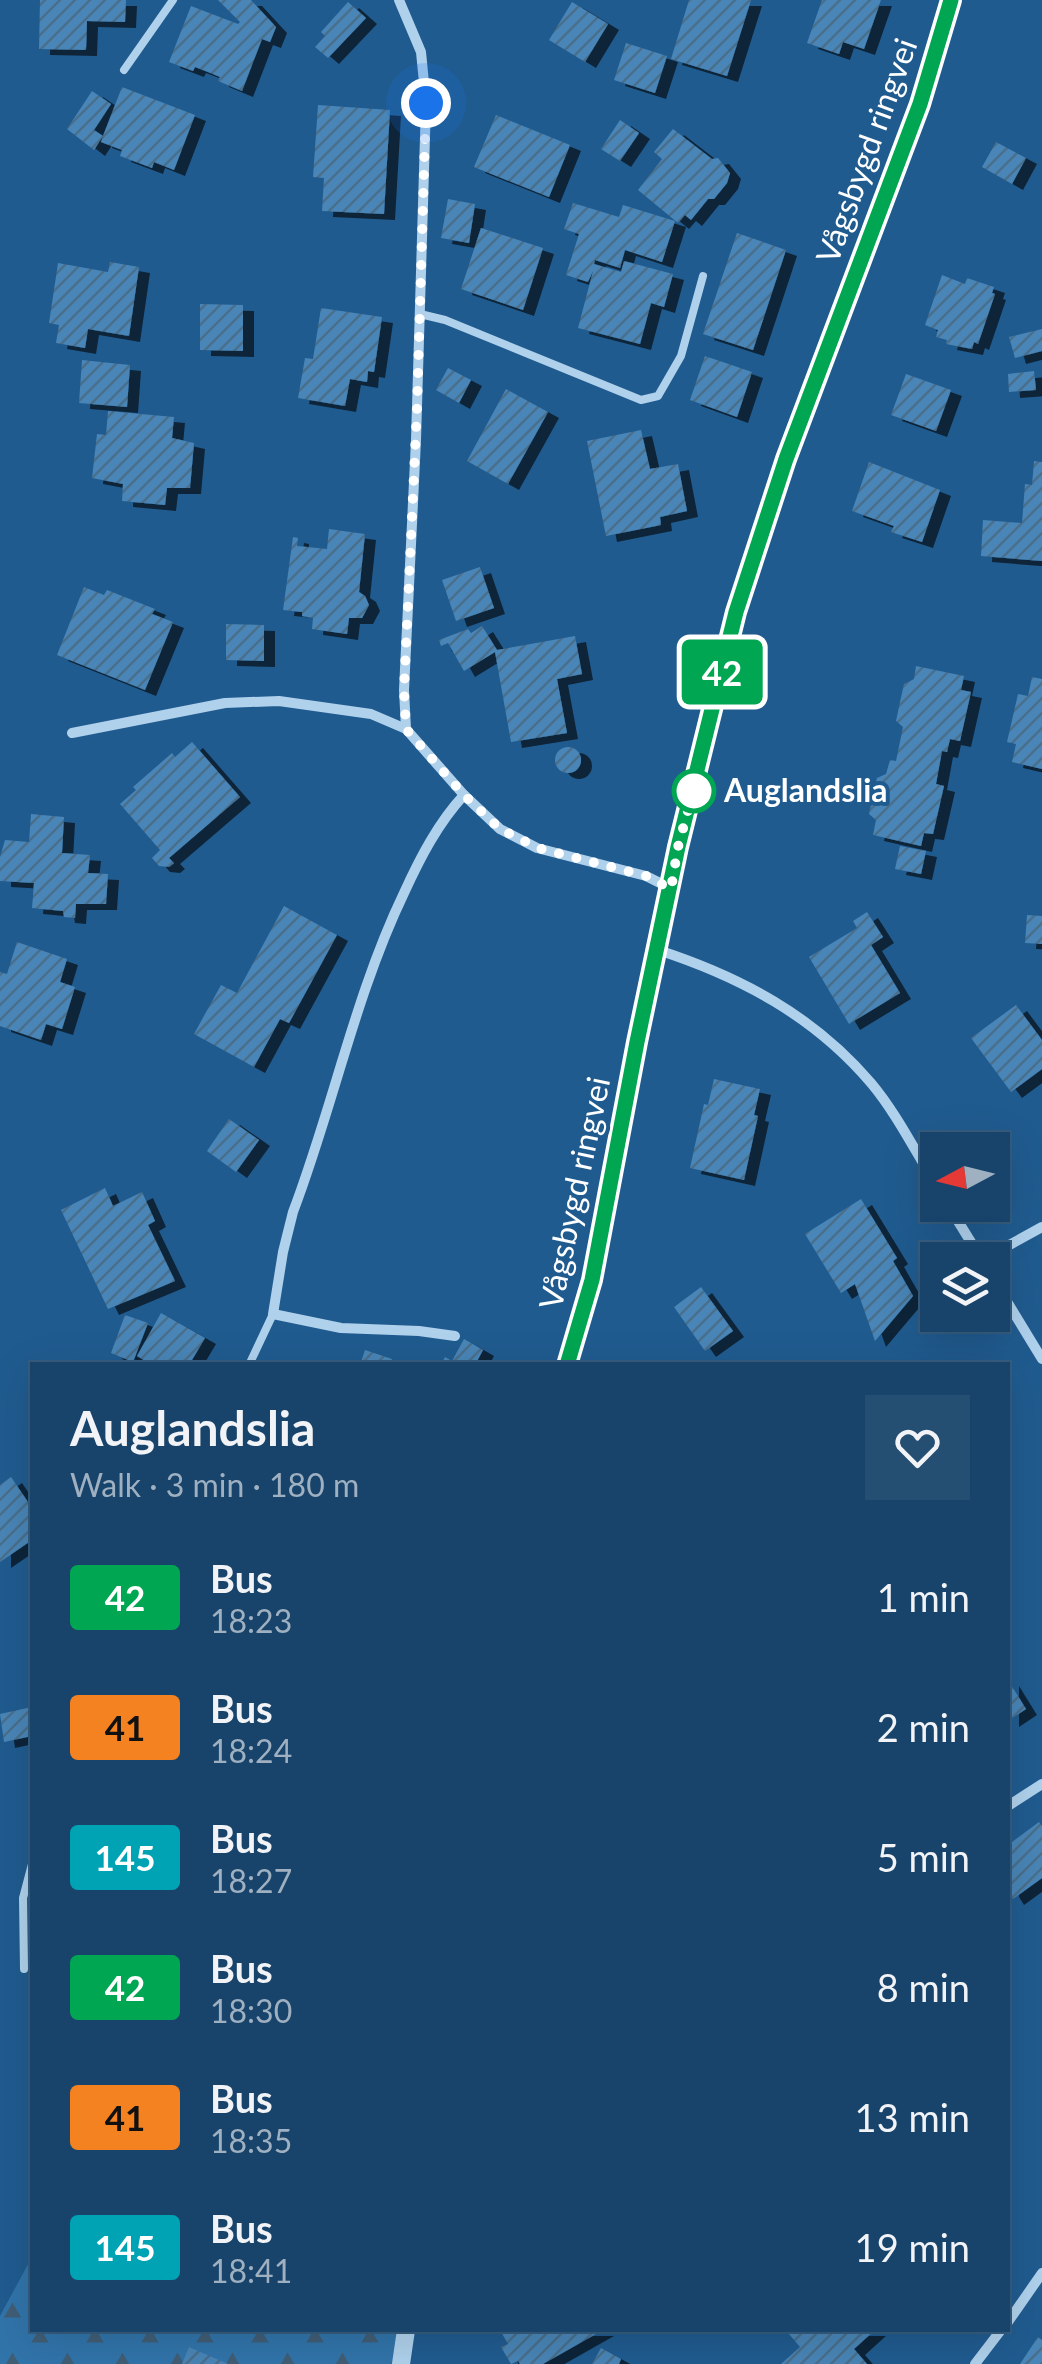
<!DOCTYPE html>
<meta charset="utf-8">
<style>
body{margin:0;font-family:Lato,sans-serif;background:#254e73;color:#f1f3f6;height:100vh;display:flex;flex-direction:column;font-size:38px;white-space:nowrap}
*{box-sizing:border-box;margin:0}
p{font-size:32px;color:#9fb0c1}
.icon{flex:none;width:55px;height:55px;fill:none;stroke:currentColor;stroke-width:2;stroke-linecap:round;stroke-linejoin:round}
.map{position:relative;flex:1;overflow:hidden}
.panel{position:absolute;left:30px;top:1362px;width:980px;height:970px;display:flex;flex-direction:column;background:#18446b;border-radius:0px;box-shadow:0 10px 40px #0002,0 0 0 2px #365c7e}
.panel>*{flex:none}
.badge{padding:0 20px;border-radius:8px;font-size:35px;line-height:65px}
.needle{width:65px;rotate:263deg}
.controls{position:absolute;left:920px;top:1132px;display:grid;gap:20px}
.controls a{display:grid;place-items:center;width:90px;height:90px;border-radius:0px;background:#18446b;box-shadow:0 10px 40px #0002,0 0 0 2px #365c7e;font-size:50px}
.you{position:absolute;width:50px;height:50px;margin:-25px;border:8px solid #fff;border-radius:50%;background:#1a73e8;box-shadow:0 0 0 15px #1a73e833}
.map>.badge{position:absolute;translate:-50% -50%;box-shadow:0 0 0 5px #fff}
.round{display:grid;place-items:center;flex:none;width:105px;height:105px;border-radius:0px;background:#254e73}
.head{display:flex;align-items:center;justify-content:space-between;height:170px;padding:0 40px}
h1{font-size:48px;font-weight:700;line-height:75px}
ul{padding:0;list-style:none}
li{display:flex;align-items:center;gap:30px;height:130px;padding:0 40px}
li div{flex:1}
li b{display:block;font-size:38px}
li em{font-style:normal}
li .badge{min-width:110px;font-weight:700;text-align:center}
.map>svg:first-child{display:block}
</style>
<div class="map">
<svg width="1042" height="2364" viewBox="0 0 1042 2364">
<defs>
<pattern id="forest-firs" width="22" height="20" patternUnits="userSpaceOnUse" patternTransform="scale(2.5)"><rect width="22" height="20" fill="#3174aa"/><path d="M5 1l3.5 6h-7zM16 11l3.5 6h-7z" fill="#405e76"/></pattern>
<pattern id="building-hatch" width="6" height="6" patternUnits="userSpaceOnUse" patternTransform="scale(2.5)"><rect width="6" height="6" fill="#4985b6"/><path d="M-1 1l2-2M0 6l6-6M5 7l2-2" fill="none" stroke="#4a6e8c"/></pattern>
<filter id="shadow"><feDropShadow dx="11" dy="6" stdDeviation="0" flood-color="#0009"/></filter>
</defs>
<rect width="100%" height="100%" fill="#205b8f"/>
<!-- forest -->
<polygon fill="url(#forest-firs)" points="32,2257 32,2330 403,2330 399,2364 0,2364 0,2316"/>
<!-- building -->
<g fill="url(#building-hatch)" filter="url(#shadow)">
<polygon points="40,0 126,0 125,22 87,21 86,50 39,49"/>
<polygon points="218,0 251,0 276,27 270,42 262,39 242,91 218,81 220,77 208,72 195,67 193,71 169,62 191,6 238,24 240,22"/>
<polygon points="689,0 751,0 727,76 671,59"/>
<polygon points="822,0 881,0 864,49 843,42 839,54 807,43"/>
<polygon points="348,2 366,18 328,58 315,47 325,36 321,32"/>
<polygon points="572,2 608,24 585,62 549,40"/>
<polygon points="626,43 667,56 655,93 614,80"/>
<polygon points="122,87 195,115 174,170 154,162 152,168 120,156 122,150 101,142 103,136 94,150 67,129 92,91 111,104 94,130 103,136"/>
<polygon points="318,105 390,110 384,214 322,211 324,178 313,177"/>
<polygon points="496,115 570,145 549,197 474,167"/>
<polygon points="620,120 639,133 620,161 601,149"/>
<polygon points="673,129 712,159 718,158 730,173 727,183 714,199 708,199 691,220 685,215 678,223 638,190 662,159 654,152"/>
<polygon points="996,142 1026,158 1012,184 982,167"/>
<polygon points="448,199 475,204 469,243 441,238"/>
<polygon points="573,203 619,217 623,205 675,221 662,262 625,250 620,268 595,260 594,264 621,272 624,261 673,274 664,307 651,303 640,344 578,328 593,271 588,282 566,275 579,234 564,229"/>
<polygon points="481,228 543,248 523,310 461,289"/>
<polygon points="737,233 786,250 753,350 703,334"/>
<polygon points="110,262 139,267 129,336 88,329 85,348 56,343 59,325 49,323 58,263 108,272"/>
<polygon points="942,275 965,284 967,278 994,287 992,293 995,294 978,344 974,342 972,349 946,344 947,340 936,337 938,330 925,325"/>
<polygon points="200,304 243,305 243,351 200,350"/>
<polygon points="321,308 382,317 374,372 368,371 367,382 350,379 345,406 298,398 305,358 313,359"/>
<polygon points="1042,329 1042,351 1015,358 1009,337"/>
<polygon points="705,356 752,372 737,417 690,400"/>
<polygon points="82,360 130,365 127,407 79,403"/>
<polygon points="448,368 471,380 459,403 436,390"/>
<polygon points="1034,371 1036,390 1009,392 1008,374"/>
<polygon points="906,374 951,390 936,431 891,415"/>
<polygon points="506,389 548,412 508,484 467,461"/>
<polygon points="108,411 174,417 172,438 194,443 190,488 167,488 165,505 122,501 123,484 92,478 97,434 106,435"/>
<polygon points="641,430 650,469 678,464 687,511 660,517 661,525 606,536 587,441"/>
<polygon points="1034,461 1042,462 1042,561 981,556 983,520 1022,523 1025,484 1032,485"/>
<polygon points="869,462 940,490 922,542 891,532 894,526 852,511"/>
<polygon points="329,529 365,534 359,592 365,596 369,605 362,618 349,618 347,634 312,629 313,618 302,616 302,612 283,610 293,537 298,538 297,546 327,549"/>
<polygon points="480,567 494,608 456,621 442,580"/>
<polygon points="84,587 104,595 107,590 155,609 152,614 173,622 145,690 57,655"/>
<polygon points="226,624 264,625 264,661 226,660"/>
<polygon points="482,626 497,650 575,636 582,674 557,679 567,733 511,742 495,652 464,671 448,643 441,646 439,640 468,629 471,633"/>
<polygon points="916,666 964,676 961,690 971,692 960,741 950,739 947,752 942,751 936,784 944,786 933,834 924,833 921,846 873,835 876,820 869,814 873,796 851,791 853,781 875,786 877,778 886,774 890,760 896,761 903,727 896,721 900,702 904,684 914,679"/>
<polygon points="1032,677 1042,679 1042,769 1012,762 1016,744 1007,742 1018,694 1028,696"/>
<polygon points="192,742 240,797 169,858 174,863 169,867 159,866 152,858 160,850 120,804 136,790 133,787 172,753 175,757"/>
<circle cx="568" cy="760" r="13"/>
<polygon points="31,814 64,817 62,853 90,855 88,873 108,874 106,904 76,904 75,918 64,917 63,911 32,908 34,883 0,881 0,857 5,840 29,842"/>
<polygon points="900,846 926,851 921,874 895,869"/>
<polygon points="284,906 337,935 289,1023 280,1019 254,1067 194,1034 221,985 237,993"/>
<polygon points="867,912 883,937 871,945 900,993 849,1024 809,957 857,928 853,921"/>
<polygon points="1027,915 1042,916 1042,944 1025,943"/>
<polygon points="17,942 67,959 60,982 75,987 62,1029 46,1024 41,1040 0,1026 0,972 7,974"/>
<polygon points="1016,1005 1042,1040 1042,1069 1011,1092 971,1038"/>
<polygon points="714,1079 760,1089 754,1115 758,1116 744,1180 690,1168 704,1104 708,1105"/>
<polygon points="229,1119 259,1140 236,1172 207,1151"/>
<polygon points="105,1188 113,1206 142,1192 155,1221 148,1225 175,1281 108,1309 61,1210"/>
<polygon points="861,1199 897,1258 893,1261 913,1296 875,1341 855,1284 841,1293 805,1234"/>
<polygon points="701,1287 733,1331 705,1351 674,1307"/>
<polygon points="161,1313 205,1338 189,1365 152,1365 137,1356"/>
<polygon points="125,1315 148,1323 133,1362 111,1353"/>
<polygon points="464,1339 483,1350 475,1365 441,1365 445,1357 452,1361"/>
<polygon points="365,1350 392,1359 390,1365 360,1365"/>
<polygon points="11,1477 32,1508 32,1540 0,1562 0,1485"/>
<polygon points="1008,1680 1026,1709 1008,1721"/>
<polygon points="32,1707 32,1736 4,1742 0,1714"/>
<polygon points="1039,1822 1042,1826 1042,1878 1013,1899 1008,1891 1008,1845"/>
<polygon points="500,2330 603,2330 543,2364 520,2364 518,2361 511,2364 501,2347 508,2344"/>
<polygon points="793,2330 875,2330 854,2349 867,2364 781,2364 800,2347 789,2334"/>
<polygon points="1038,2337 1042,2340 1042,2364 1020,2364"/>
<polygon points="189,2347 228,2364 182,2364"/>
<polygon points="601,2348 621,2359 619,2364 592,2364"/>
</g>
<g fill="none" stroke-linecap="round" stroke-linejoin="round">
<!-- service -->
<g stroke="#afd1ec" stroke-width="8">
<polyline points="124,70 173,0"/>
<polyline points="420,314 445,320 641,400 658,396 681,356 703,276"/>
<polyline points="249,1365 273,1314"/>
<polyline points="24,1969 23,1898 32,1864"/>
</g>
<!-- minor -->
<g stroke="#afd1ec" stroke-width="10">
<polyline points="399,0 421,52 426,103 416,440 404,690 406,729"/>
<polyline points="72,733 225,703 279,701 371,714 406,729 464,795 500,829 537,848 646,876 670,888"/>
<path d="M658 950C741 977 814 1016 871 1083 897 1114 916 1153 938 1188"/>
<polyline points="948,1205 982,1260"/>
<polyline points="982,1260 1042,1227"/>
<polyline points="992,1277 1042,1359"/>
<path d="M455 1336 419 1331 341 1328 273 1314 283 1252 293 1212C333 1107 355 995 404 893 420 858 438 823 464 795"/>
<polyline points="1008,1806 1042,1784"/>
<polyline points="1008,2322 1042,2273"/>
<polyline points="975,2364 1001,2330"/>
</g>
<!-- tertiary -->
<g stroke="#afd1ec" stroke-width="18">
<polyline points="567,1365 592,1280 637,1042 678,847 736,612 786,459 920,104 951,0"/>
<polyline points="401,2364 406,2330"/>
</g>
</g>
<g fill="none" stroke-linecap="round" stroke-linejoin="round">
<defs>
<polyline id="line" points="567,1365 592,1280 637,1042 678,847 736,612 786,459 920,104 951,0"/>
</defs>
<!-- line casing -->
<use href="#line" stroke="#fff" stroke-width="22"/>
<!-- line -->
<use href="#line" stroke="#00a651" stroke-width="15"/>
<!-- walk -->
<polyline stroke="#fff" stroke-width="10" stroke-dasharray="0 18" points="426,103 417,409 404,690 406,729 464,795 500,829 538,848 646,876 671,889 678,847 697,777 694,791"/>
</g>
<!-- markers -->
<circle fill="#fff" stroke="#00a651" stroke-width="5" cx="694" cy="791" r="20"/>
<g text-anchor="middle" stroke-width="8" stroke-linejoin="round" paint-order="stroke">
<!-- street labels -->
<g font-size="32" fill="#fff" stroke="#205b8f">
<text transform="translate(867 151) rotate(-70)" y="11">Vågsbygd ringvei</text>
<text transform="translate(575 1193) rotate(-78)" y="11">Vågsbygd ringvei</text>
</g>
<!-- stop labels -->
<g font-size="32" font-weight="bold" fill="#fff" stroke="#205b8f" text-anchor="start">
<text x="724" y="802">Auglandslia</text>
</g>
</g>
</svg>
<div class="controls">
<a><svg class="needle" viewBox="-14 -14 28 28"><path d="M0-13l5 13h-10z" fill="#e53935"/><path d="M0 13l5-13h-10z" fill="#9fb0c1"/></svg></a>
<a><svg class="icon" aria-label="layers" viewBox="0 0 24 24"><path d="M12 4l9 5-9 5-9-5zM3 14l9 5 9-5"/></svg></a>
</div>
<div class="you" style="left:426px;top:103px"></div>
<b class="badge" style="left:722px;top:672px;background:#00a651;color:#fff">42</b>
<section class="panel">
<div class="head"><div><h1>Auglandslia</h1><p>Walk · 3 min · 180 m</p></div><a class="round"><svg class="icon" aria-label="heart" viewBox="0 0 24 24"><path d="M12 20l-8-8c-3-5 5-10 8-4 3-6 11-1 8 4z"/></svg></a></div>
<ul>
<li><span class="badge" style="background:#00a651;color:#fff">42</span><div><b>Bus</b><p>18:23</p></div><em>1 min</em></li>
<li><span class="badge" style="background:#f58220;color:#111">41</span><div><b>Bus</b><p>18:24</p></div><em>2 min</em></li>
<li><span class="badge" style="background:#00a3b4;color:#fff">145</span><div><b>Bus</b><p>18:27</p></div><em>5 min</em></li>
<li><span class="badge" style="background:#00a651;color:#fff">42</span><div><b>Bus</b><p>18:30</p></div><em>8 min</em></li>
<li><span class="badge" style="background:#f58220;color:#111">41</span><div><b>Bus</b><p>18:35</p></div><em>13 min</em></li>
<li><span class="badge" style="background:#00a3b4;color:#fff">145</span><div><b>Bus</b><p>18:41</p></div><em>19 min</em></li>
</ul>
</section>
</div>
